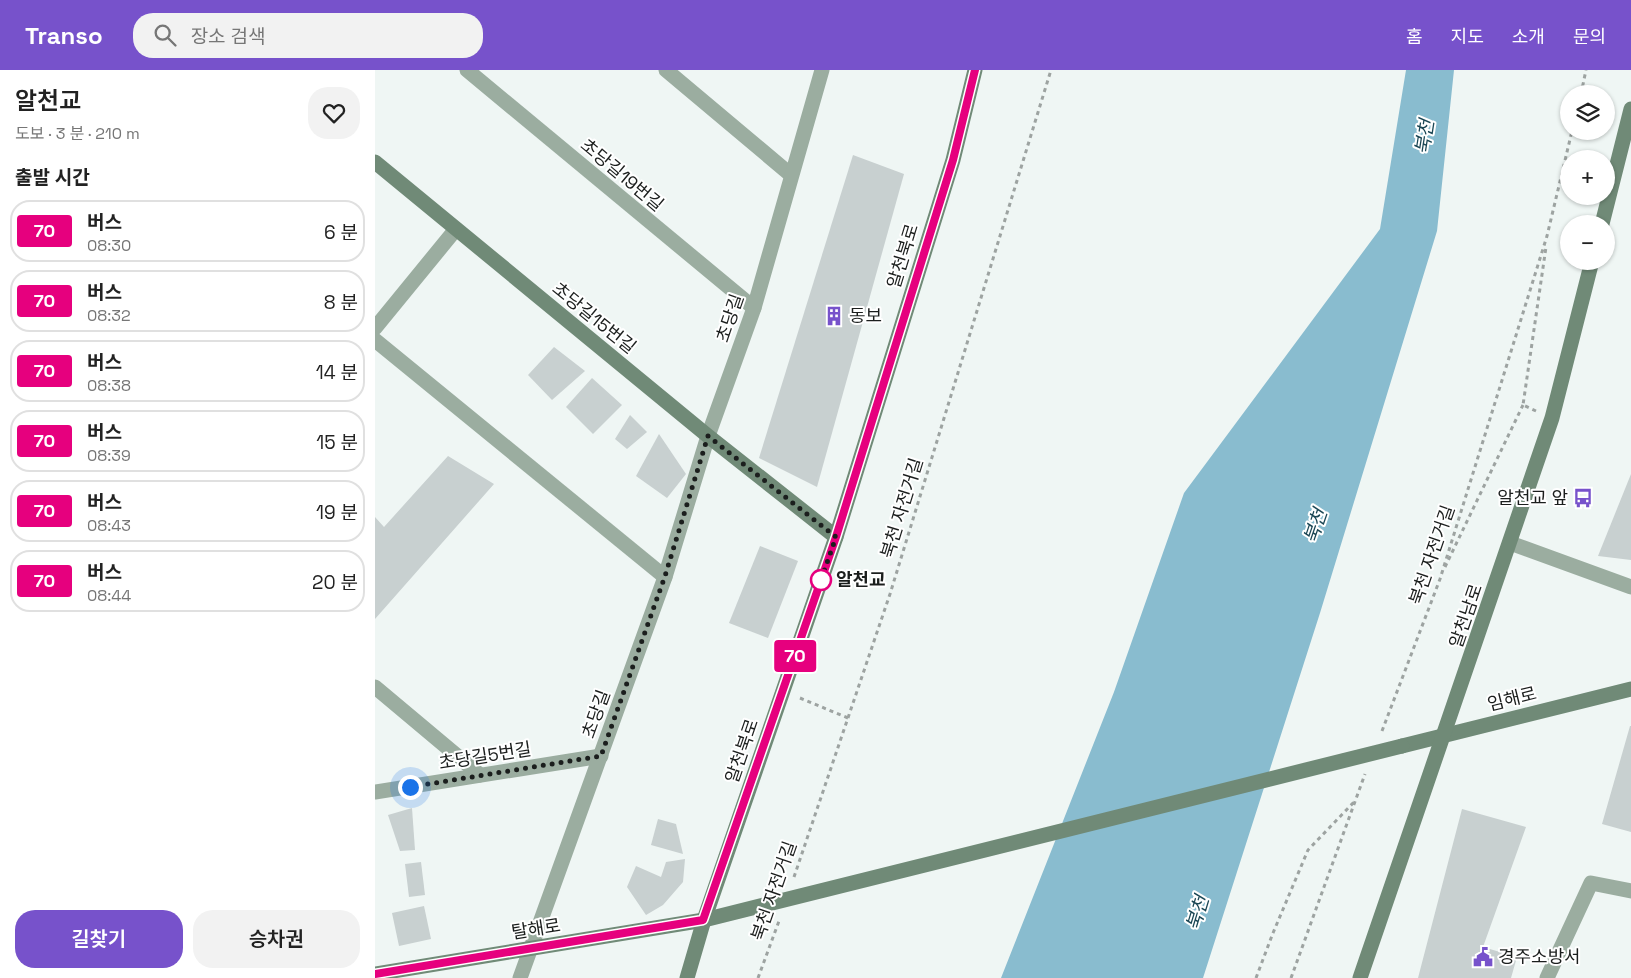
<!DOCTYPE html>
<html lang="ko">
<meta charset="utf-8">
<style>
body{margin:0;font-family:"Space Grotesk","Noto Sans KR",sans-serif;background:#f2f2f2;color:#222;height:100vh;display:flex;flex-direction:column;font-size:19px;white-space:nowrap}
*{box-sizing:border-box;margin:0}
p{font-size:16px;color:#767676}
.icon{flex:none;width:28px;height:28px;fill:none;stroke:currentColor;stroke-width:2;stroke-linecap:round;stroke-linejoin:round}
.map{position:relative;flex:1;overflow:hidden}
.details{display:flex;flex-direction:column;background:#fff;width:375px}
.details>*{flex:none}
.badge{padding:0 10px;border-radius:4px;font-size:18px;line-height:32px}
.fabs{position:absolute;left:1185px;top:15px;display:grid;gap:10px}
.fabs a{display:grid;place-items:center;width:55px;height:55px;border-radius:50%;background:#fff;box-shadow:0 1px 4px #0004;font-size:25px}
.you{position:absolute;width:25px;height:25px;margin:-12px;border:4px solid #fff;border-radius:50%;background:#1a73e8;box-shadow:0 0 0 8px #1a73e833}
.map>.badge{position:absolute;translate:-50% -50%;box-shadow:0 0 0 2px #fff}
h2{padding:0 15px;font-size:19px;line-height:45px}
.round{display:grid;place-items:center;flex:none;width:52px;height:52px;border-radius:20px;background:#f2f2f2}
.head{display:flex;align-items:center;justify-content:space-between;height:85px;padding:0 15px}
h1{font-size:24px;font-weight:600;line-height:38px}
.button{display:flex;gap:10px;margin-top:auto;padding:10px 15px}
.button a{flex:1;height:58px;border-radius:20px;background:#7752cb;color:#fff;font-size:20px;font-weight:600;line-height:58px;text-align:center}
.button a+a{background:#f2f2f2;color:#222}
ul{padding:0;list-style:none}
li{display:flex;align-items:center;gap:15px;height:62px;margin:0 10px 8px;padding:0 5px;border:2px solid #e0e0e0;border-radius:20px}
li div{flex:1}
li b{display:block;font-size:19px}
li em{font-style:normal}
li .badge{min-width:55px;font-weight:700;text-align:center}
header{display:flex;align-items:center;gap:30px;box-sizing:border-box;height:70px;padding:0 25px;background:#7752cb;color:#fff}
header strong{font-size:24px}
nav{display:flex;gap:28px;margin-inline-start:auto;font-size:18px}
.search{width:350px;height:45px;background:#f2f2f2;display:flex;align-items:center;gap:12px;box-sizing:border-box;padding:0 18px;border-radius:20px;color:#767676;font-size:19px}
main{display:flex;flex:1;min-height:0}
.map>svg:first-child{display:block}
</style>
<header>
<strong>Transo</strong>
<div class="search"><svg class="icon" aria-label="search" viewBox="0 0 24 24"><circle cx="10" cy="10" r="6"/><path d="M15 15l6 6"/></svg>장소 검색</div>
<nav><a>홈</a><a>지도</a><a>소개</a><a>문의</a></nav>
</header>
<main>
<section class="details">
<div class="head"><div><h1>알천교</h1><p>도보 · 3 분 · 210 m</p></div><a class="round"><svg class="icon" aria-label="heart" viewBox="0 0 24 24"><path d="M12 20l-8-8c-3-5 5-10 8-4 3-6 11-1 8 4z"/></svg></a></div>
<h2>출발 시간</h2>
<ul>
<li><span class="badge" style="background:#e6007e;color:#fff">70</span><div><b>버스</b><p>08:30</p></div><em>6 분</em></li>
<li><span class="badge" style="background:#e6007e;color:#fff">70</span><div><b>버스</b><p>08:32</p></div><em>8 분</em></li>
<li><span class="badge" style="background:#e6007e;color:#fff">70</span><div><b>버스</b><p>08:38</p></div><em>14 분</em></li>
<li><span class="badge" style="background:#e6007e;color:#fff">70</span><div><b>버스</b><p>08:39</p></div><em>15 분</em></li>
<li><span class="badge" style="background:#e6007e;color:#fff">70</span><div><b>버스</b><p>08:43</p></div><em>19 분</em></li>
<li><span class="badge" style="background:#e6007e;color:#fff">70</span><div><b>버스</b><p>08:44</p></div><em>20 분</em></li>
</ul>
<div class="button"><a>길찾기</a><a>승차권</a></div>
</section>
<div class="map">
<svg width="1256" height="908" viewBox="0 0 1256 908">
<rect width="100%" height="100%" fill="#eff6f4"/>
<!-- water -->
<polygon fill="#89bccf" points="1031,0 1079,0 1062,161 945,543 828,908 626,908 739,622 809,423 1005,159"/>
<!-- building -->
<g fill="#c8d0d0">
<polygon points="478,85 529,104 442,417 384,388"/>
<polygon points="179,277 210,301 177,330 153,305"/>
<polygon points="217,308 247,335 218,364 191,337"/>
<polygon points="255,345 272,362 252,379 240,369"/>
<polygon points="284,364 311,404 292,428 261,406"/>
<polygon points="73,386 119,414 0,549 0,447 9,457"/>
<polygon points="1256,404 1256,490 1223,486"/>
<polygon points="385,476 423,491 393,568 354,553"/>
<polygon points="1255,656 1256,656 1256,762 1227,754"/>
<polygon points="37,738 40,780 25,781 13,745"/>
<polygon points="1087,739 1151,757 1108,877 1142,887 1136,908 1043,908"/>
<polygon points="283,749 301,754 308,784 276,775"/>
<polygon points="310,789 308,812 288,835 271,845 252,817 261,796 286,807 291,792"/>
<polygon points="46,792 50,825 34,827 30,794"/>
<polygon points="49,836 56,869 24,876 17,843"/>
</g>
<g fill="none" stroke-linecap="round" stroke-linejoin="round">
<!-- path -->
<g stroke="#9da3a1" stroke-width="3" stroke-dasharray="4 4" stroke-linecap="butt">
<polyline points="1206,24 1211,0"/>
<polyline points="1161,341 1148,335 1171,177"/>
<polyline points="1070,497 1148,335"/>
<polyline points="425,628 473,648"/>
<polyline points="1007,661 1065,509 1172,166 1197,61"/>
<polyline points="419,807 515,524 676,0"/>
<polyline points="383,908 404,851"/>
<polyline points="881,908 898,863 933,780 979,732"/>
<polyline points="916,908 990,704"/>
</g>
<!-- street -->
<g stroke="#9bada0" stroke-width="15">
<polyline points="92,0 379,238"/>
<polyline points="291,0 416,105"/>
<polyline points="0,258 81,159"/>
<polyline points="0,270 290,507"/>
<polyline points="1135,473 1256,517"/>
<polyline points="0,617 105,705"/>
<polyline points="0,722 226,686"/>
<polyline points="145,908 290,507 333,366 379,238 447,0"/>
<polyline points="1172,908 1216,813 1256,821"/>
</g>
<!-- secondary -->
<g stroke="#708a77" stroke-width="15">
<polyline points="0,92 333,366 461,467"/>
<polyline points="1227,154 1256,39"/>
<polyline points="1027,676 1256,619"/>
<polyline points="0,904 329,850"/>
<polyline points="312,908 329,850 461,467 578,90 600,0"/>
<polyline points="985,908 1177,348 1217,191"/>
</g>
<!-- secondary-bridge -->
<polyline stroke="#708a77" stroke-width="15" points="329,850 1027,676"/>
</g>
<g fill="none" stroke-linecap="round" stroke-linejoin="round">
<defs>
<polyline id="line" points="0,904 328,850 461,467 578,90 600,0"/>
</defs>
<!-- line casing -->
<use href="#line" stroke="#fff" stroke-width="11"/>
<!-- line -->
<use href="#line" stroke="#e6007e" stroke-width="8"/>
<!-- walk -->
<polyline stroke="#1b1e1d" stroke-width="5" stroke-dasharray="0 9" points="35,717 226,686 290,506 333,366 461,467 446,510"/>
</g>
<!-- icons -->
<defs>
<symbol id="building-bare" viewBox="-9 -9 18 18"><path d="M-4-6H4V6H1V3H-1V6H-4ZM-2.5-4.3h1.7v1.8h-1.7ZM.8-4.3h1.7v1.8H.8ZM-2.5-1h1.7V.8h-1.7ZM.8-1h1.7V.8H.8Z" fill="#7752cb" stroke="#fff" stroke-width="2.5" paint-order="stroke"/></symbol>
<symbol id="bus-bare" viewBox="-9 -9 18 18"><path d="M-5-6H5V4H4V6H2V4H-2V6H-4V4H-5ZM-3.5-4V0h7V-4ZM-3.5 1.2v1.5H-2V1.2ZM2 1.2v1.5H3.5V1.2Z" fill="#7752cb" stroke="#fff" stroke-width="2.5" paint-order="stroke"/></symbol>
<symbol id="civic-bare" viewBox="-9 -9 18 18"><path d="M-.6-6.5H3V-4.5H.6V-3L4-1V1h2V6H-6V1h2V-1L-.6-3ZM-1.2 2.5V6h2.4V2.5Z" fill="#7752cb" stroke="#fff" stroke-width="2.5" paint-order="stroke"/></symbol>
</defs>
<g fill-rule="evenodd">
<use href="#building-bare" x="445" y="232" width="28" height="28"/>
<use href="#bus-bare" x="1194" y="414" width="28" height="28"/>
<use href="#civic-bare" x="1094" y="873" width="28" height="28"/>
</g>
<!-- markers -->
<circle fill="#fff" stroke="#e6007e" stroke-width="2.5" cx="446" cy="510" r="10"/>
<g text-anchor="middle" stroke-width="4" stroke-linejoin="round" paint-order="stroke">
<!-- street labels -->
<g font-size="18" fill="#1b1e1d" stroke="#fff">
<text transform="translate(247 105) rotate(40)" y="6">초당길19번길</text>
<text transform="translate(528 186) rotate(-73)" y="6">알천북로</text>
<text transform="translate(219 248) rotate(39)" y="6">초당길15번길</text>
<text transform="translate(355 248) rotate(-71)" y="6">초당길</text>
<text transform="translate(527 438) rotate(-73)" y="6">북천 자전거길</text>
<text transform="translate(1057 485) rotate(-71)" y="6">북천 자전거길</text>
<text transform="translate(1091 546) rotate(-71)" y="6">알천남로</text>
<text transform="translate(1137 629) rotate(-14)" y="6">임해로</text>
<text transform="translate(221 644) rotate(-70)" y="6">초당길</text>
<text transform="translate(367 681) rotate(-71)" y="6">알천북로</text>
<text transform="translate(110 686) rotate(-9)" y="6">초당길5번길</text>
<text transform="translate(399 821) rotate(-71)" y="6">북천 자전거길</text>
<text transform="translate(161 859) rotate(-9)" y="6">탈해로</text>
</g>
<!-- poi labels -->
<g font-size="18" fill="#1b1e1d" stroke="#fff" text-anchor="start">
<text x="474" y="252">동보</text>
<text x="1193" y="434" text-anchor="end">알천교 앞</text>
<text x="1123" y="893">경주소방서</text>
</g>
<!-- stop labels -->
<g font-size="18" font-weight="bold" fill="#1b1e1d" stroke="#fff" text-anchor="start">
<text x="461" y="516">알천교</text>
</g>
<!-- water labels -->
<g font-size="19" font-style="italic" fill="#1a4654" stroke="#fff">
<text transform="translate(1049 67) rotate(-81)" y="7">북천</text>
<text transform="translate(940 456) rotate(-71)" y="7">북천</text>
<text transform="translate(822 843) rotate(-73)" y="7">북천</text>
</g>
</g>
</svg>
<div class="fabs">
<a><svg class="icon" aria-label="layers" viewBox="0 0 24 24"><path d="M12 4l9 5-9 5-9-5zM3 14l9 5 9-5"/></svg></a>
<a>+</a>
<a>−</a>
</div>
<div class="you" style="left:35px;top:717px"></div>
<b class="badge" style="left:420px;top:586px;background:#e6007e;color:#fff">70</b>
</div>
</main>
